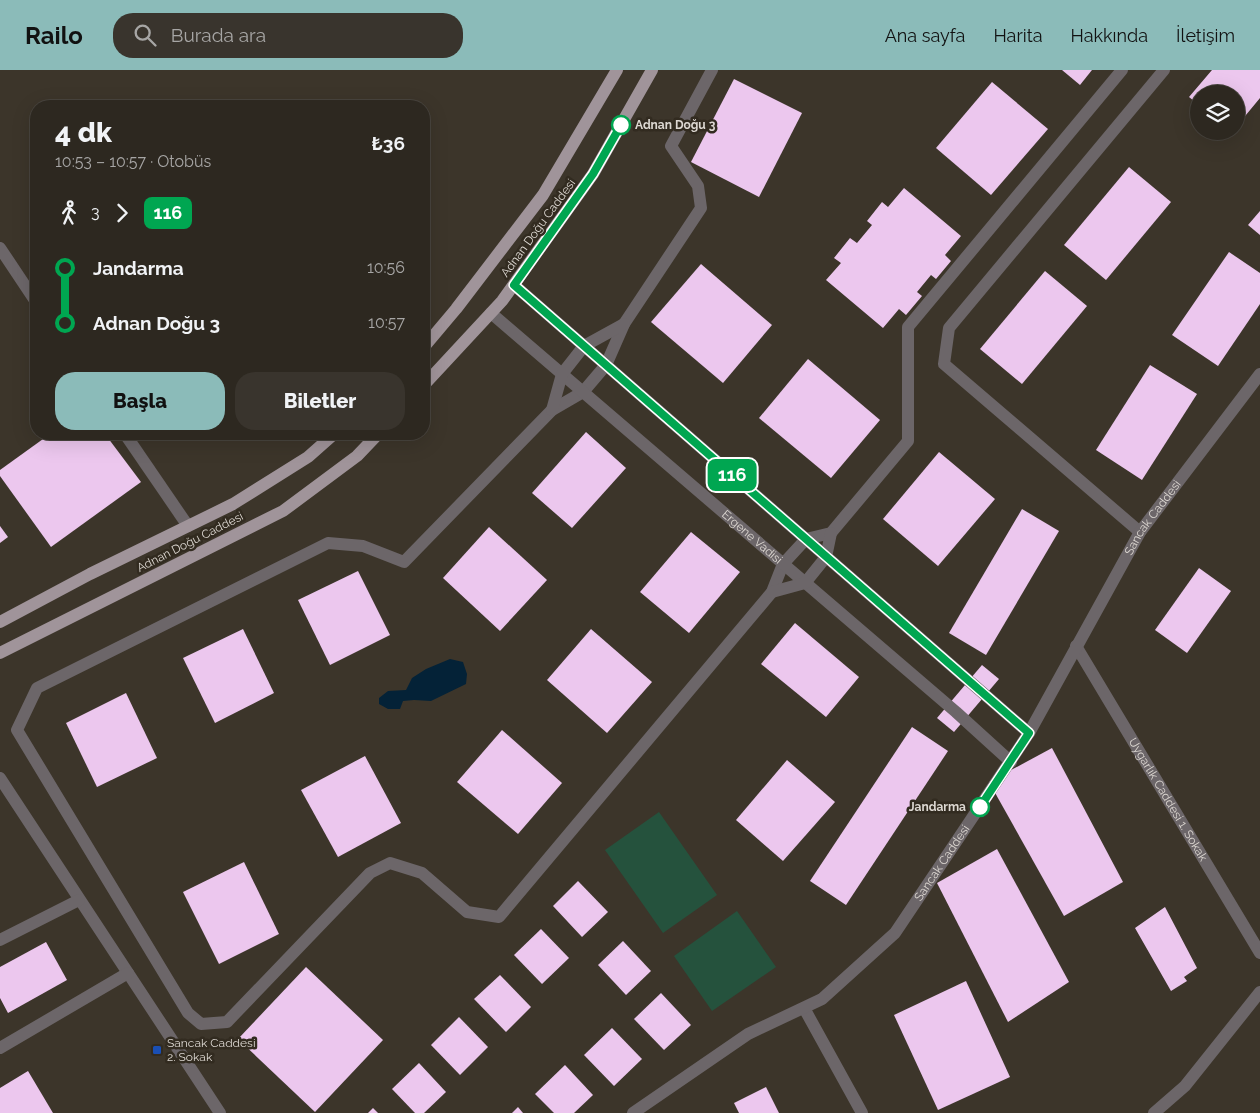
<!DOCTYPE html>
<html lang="tr">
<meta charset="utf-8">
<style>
body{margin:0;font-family:Raleway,sans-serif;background:#39342d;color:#f1f3f6;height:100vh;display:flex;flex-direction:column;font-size:19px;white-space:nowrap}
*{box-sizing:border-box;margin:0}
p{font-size:16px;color:#a7a6a5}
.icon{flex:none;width:28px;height:28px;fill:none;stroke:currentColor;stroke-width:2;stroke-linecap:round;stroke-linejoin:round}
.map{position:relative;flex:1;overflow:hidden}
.sheet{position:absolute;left:30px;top:30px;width:400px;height:340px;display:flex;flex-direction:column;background:#2d2820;border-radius:20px;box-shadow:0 5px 20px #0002,0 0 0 1px #48443e}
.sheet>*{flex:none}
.badge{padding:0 10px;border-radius:8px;font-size:18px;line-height:32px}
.tools{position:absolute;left:1190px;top:15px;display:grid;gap:10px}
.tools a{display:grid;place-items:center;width:55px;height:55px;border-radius:50%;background:#2d2820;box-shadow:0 5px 20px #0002,0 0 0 1px #48443e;font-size:25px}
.map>.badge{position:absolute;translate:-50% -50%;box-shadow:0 0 0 2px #fff}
.legs{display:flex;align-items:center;gap:8px;height:55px;padding:0 25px;font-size:16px}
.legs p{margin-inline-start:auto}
.overview{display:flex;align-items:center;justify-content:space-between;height:85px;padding:0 25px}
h1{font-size:28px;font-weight:800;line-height:38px}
.action{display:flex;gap:10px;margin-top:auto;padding:10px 25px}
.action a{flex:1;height:58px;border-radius:20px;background:#8bbbb9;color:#111;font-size:20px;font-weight:800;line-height:58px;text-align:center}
.action a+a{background:#39342d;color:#f1f3f6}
ul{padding:0 25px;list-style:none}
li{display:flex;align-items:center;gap:18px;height:55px;font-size:19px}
li i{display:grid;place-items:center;width:8px;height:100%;margin:0 6px;background:currentColor}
li i::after{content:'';width:12px;height:12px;margin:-6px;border:4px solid;border-radius:50%;background:#2d2820}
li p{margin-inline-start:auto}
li:first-child i{background:linear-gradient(#0000 50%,currentColor 0)}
li:last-child i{background:linear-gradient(currentColor 50%,#0000 0)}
header{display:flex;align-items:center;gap:30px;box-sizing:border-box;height:70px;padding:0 25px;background:#8bbbb9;color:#111}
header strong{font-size:24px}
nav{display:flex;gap:28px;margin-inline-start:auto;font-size:18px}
.search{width:350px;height:45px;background:#39342d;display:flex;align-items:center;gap:12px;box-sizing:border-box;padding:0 18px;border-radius:20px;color:#a7a6a5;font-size:19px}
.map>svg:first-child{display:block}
</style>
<header>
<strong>Railo</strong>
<div class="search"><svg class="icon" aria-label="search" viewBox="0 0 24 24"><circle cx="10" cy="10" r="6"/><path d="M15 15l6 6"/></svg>Burada ara</div>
<nav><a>Ana sayfa</a><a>Harita</a><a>Hakkında</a><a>İletişim</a></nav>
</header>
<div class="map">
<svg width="1260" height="1043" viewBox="0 0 1260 1043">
<rect width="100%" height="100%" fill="#3c352a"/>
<!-- green -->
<g fill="#25523d">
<polygon points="659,742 717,825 663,863 605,780"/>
<polygon points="737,841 776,897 712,941 674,886"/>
</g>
<!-- water -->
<polygon fill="#042237" points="450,589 463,592 467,604 466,614 431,631 414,630 403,631 400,639 388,639 379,634 379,628 388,621 406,620 412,608 426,599"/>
<!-- building -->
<g fill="#ecc7ee">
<polygon points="1062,0 1092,0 1080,15"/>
<polygon points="1212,0 1260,0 1260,28 1236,57 1236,24 1199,24 1199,35 1189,27"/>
<polygon points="734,9 802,43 759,127 691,92"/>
<polygon points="992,12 1048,59 991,125 936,78"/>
<polygon points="1129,97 1171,132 1106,210 1064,175"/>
<polygon points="904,118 961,166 945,185 951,191 936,209 931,205 917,222 922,226 906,245 899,239 883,258 826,210 841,193 834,188 850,168 857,173 872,155 867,151 882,132 888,137"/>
<polygon points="1260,141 1260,165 1248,155"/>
<polygon points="1229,182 1260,203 1260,234 1218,296 1172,265"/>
<polygon points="701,194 772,255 723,313 651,252"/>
<polygon points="1045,201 1087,236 1022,314 980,279"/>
<polygon points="808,289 880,350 831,408 759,348"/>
<polygon points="1150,295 1197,324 1142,410 1096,380"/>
<polygon points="586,362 626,398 572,458 532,423"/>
<polygon points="50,364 105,364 141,412 51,477 0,406 0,400"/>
<polygon points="939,382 995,429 938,496 883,449"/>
<polygon points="1022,439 1059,461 986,585 949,563"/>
<polygon points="0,456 8,467 0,473"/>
<polygon points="489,457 547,510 500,561 443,508"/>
<polygon points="691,462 740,502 689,563 640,522"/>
<polygon points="1199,498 1231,521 1187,583 1155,560"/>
<polygon points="358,501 390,565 330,595 298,530"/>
<polygon points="795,553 859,607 826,647 761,594"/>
<polygon points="243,559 274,623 215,653 183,588"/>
<polygon points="591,559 652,612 607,663 547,610"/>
<polygon points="982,595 999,609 954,662 937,648"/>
<polygon points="126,623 157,688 97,717 66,653"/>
<polygon points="912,657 948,681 846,835 810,811"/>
<polygon points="502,660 562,713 518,764 457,712"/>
<polygon points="1052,678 1123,812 1064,846 989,712"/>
<polygon points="365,686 401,753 338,787 301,720"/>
<polygon points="787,690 835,732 783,791 736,750"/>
<polygon points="997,779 1069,912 1008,952 937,813"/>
<polygon points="244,792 279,864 219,894 183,822"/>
<polygon points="578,811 608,842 582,867 553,836"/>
<polygon points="1165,837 1197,898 1184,907 1187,911 1171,921 1135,858"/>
<polygon points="541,859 569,888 542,914 514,885"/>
<polygon points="623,871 651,901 626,925 598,895"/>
<polygon points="46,872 67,910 8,943 0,928 0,897"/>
<polygon points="306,897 383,970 315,1042 238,969"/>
<polygon points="500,905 531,937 506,962 474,929"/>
<polygon points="966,911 1010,1007 938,1040 894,945"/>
<polygon points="661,923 691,955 664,980 634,949"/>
<polygon points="459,947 488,977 460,1005 431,975"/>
<polygon points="612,958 642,989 614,1016 584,985"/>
<polygon points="419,993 446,1022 424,1043 415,1043 392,1019"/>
<polygon points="565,995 593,1025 574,1043 554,1043 535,1024"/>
<polygon points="28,1001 53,1043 0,1043 0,1018"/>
<polygon points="766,1017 779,1043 739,1043 734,1033"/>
<polygon points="518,1037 523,1043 512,1043"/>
<polygon points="373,1038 378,1043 368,1043"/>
</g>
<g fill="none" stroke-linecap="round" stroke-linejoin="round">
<!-- minor -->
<g stroke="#6c6669" stroke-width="12">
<polyline points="712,0 671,76 698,116 701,138 624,254 606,295 583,322 552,340 404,492 363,476 328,473 37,618 17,660 188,943 201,954 227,952 370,803 390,793 422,803 467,842 499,847 772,522 783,494 806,469 831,463 908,371 908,257 1122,0"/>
<polyline points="0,178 36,232"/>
<polyline points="514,215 1029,663"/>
<path id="s1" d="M491 243 956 642 1011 692"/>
<polyline points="552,340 562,304 584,276 624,254"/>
<polyline points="125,364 188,456"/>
<polyline points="1140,462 944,294 949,258 1164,0"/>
<polyline points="772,522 805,513 826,487 831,463"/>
<path id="s2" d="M1076 576 1260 883"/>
<polyline points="0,708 220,1043"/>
<polyline points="0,870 79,830"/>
<polyline points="804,938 862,1043"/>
<polyline points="0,978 128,903"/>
<path id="s3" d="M633 1043 748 964 822 929 895 863 1029 663 1140 462 1260 304"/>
<polyline points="1154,1043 1185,1016 1260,922"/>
</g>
<!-- major -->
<g stroke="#a0949a" stroke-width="12">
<polyline points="424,277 456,239 543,125 617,0"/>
<polyline points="424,315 502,231 593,104 652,0"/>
<polyline points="0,552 90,504 233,434 308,387 334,364"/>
<polyline points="0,583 283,441 357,386 378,364"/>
</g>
</g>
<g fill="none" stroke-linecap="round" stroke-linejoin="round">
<defs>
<polyline id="line-1" points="621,55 593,104 514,215 1029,663 980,737"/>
</defs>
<!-- line-1 casing -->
<use href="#line-1" stroke="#fff" stroke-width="11"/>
<!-- line-1 -->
<use href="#line-1" stroke="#00a651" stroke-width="8"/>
</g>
<!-- markers -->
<g fill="#fff" stroke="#00a651" stroke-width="2.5">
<circle cx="621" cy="55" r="9"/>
<circle cx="980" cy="737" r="9"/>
</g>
<rect fill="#1a4fb4" stroke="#322b20" stroke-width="2" x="152" y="975" width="10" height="10" rx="2.5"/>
<g text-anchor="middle" stroke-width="5" stroke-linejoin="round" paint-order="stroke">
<!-- stop labels -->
<g font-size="12" font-weight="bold" fill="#ddd8d2" stroke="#322b20" text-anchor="start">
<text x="635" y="59">Adnan Doğu 3</text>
<text x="966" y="741" text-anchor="end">Jandarma</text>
</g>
<!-- street labels -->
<g font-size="12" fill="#ddd8d2" stroke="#322b20">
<text transform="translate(538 158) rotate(-54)" y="4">Adnan Doğu Caddesi</text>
<text dy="4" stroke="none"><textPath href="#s3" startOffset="809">Sancak Caddesi</textPath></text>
<text dy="4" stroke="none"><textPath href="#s1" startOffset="344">Ergene Vadisi</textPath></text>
<text transform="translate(190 472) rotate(-27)" y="4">Adnan Doğu Caddesi</text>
<text dy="4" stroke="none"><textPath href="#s2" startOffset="179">Uygarlık Caddesi 1. Sokak</textPath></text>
<text dy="4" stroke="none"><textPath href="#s3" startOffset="404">Sancak Caddesi</textPath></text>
</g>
<!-- poi labels -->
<g font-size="12" fill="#ddd8d2" stroke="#322b20" text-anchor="start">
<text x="167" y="977">Sancak Caddesi<tspan x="167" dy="14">2. Sokak</tspan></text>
</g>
</g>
</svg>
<div class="tools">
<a><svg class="icon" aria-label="layers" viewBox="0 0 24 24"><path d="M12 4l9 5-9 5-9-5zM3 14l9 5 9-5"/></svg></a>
</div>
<b class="badge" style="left:732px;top:405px;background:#00a651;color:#fff">116</b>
<section class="sheet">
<div class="overview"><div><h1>4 dk</h1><p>10:53 – 10:57 · Otobüs</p></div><b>₺36</b></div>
<div class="legs"><svg class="icon" aria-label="walk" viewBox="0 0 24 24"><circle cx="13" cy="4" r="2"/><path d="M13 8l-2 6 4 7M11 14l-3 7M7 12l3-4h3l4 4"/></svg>3<svg class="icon" aria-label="forward" viewBox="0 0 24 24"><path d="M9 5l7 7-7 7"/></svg><b class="badge" style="background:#00a651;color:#fff">116</b></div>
<ul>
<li><i style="color:#00a651"></i><b>Jandarma</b><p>10:56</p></li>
<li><i style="color:#00a651"></i><b>Adnan Doğu 3</b><p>10:57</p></li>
</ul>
<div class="action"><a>Başla</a><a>Biletler</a></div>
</section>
</div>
